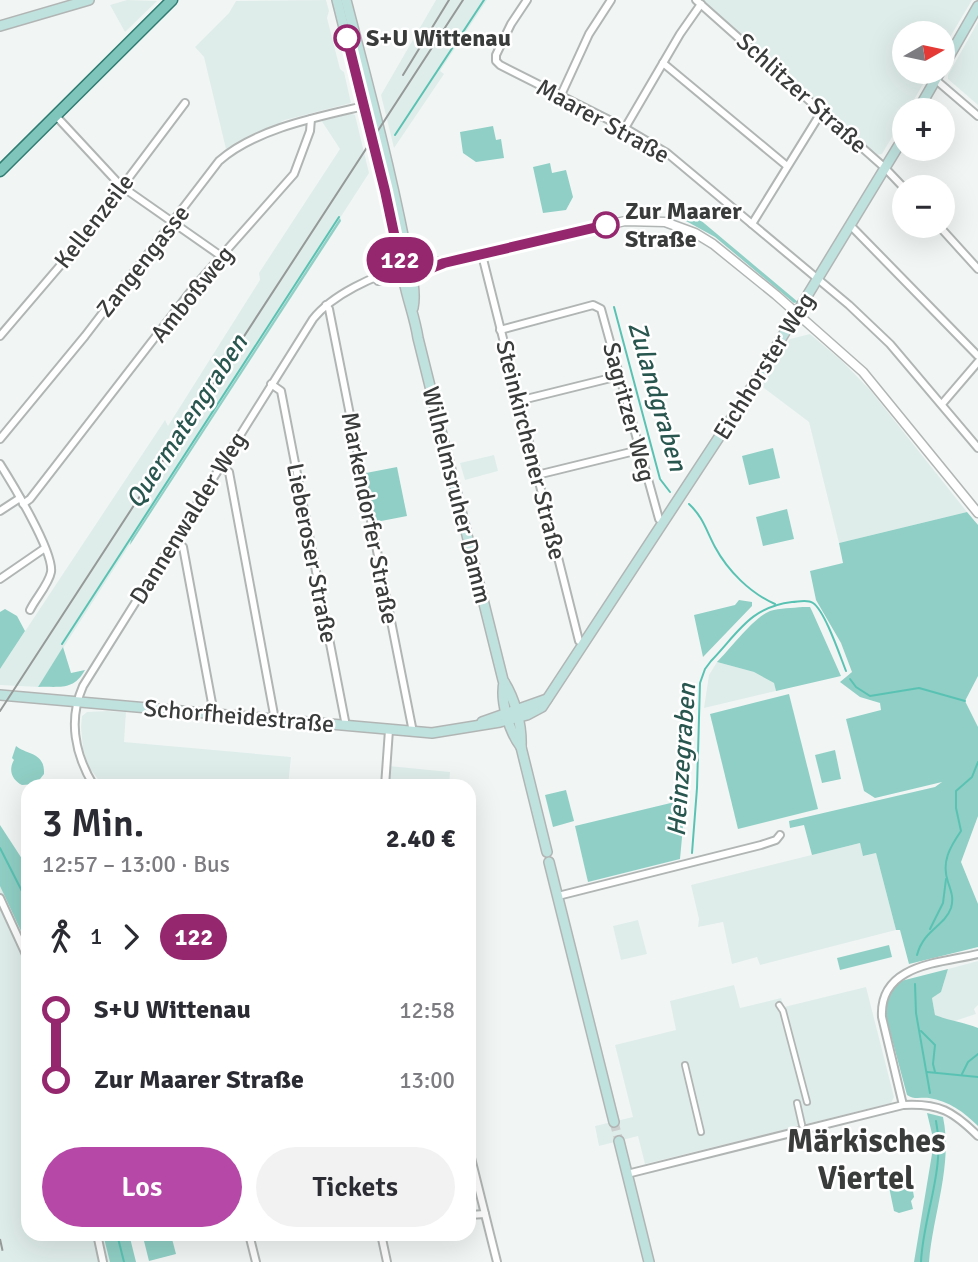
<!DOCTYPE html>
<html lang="de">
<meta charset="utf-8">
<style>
body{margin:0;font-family:Signika,sans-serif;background:#f2f2f3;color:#2b2b33;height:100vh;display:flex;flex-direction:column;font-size:26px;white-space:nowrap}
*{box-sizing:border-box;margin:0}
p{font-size:23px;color:#7c7c81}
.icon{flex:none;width:38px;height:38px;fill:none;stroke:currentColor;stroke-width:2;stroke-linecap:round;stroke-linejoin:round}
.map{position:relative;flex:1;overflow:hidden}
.panel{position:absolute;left:21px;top:779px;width:455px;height:462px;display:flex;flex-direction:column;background:#fff;border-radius:21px;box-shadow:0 7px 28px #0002}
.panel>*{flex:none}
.badge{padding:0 14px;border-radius:23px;font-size:24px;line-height:46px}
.needle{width:46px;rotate:81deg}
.buttons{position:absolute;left:892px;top:21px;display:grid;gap:14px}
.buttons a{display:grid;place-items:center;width:63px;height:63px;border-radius:50%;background:#fff;box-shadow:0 7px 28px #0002;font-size:35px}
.map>.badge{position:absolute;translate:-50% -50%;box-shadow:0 0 0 4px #fff}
.legs{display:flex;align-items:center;gap:10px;height:77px;padding:0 21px;font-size:23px}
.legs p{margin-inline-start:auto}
.overview{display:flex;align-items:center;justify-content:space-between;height:119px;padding:0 21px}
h1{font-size:38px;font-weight:600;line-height:52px}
.cta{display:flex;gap:14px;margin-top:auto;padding:14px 21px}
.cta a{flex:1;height:80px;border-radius:42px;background:#b649a7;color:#fff;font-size:28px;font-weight:600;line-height:80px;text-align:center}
.cta a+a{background:#f2f2f3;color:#2b2b33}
ul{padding:0 21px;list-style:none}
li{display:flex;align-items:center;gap:24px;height:70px;font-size:26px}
li i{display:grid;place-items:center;width:10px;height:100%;margin:0 9px;background:currentColor}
li i::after{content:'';width:18px;height:18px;margin:-9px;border:5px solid;border-radius:50%;background:#fff}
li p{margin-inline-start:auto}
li:first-child i{background:linear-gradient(#0000 50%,currentColor 0)}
li:last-child i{background:linear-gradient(currentColor 50%,#0000 0)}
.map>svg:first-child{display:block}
</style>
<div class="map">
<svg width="978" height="1262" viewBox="0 0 978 1262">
<rect width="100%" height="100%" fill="#f1f6f5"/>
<!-- built -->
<g fill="#dfedea">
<polygon points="127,0 157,1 125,32 110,5"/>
<polygon points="326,0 329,11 327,18 340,69 344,72 351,103 285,120 226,149 204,57 195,47 229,13 236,1"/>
<polygon points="436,0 487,0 440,71 444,74 394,148 381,95"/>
<polygon points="701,0 972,0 943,49 943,33 905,33 905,72 930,72 908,110 905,110 905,115 882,154 876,155"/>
<polygon points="978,22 978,105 948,79 948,75"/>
<polygon points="350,113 355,115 369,173 38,687 0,685 0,669 165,420 168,426 260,280 259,273 340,149 321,120"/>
<polygon points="810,334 842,361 871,391 967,512 839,543 809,422 760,385 790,339"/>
<polygon points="494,455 498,471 465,480 460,463"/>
<polygon points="717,662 754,672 774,683 776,691 704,708 709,675"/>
<polygon points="107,711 126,712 124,742 291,757 288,786 103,786 89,767 83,749 81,727 82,716 87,712"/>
<polygon points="389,766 450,772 449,786 388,786"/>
<polygon points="860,843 864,856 876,853 896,930 760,965 757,957 732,964 723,922 698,927 699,919 691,885"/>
<polygon points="0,872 28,930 28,1234 104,1234 112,1262 0,1262"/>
<polygon points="638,920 647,954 621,960 613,926"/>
<polygon points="978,961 978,1005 974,1009 976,1014 952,1022 935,1015 932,998 941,992 948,969"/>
<polygon points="734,985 740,1008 781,998 784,1007 866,987 894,1097 891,1103 645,1164 638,1136 599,1146 595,1126 633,1117 615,1045 676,1030 670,1001"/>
</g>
<!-- green -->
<g fill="#90cfc5">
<polygon points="493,126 496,140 501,139 504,158 476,162 463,153 460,132"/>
<polygon points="550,163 552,173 566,170 573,197 566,210 543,213 533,167"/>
<polygon points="692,213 798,302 794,303 715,237 686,221"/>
<polygon points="340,218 341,221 130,545 131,540"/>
<polygon points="773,448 780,478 749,485 742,456"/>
<polygon points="397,467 407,516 376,522 366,473"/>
<polygon points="787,509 794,539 763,546 756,517"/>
<polygon points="967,512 978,525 978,676 965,701 978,727 978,816 961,862 978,904 978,947 909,964 900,930 896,930 876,853 863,856 860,843 812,855 804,825 790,828 789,821 935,787 942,782 875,798 864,791 846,719 881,710 880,703 860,697 840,682 852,672 841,643 816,600 810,571 843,563 839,543"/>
<polygon points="739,600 752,602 752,606 703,657 694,615 735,605"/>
<path d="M803 607H810L812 611 841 676 776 691 774 683 754 672 717 662C731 648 753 618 770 611 780 608 792 608 803 607Z"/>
<polygon points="5,609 17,616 25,631 0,669 0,612"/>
<path d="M63 647 71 673 85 670C73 691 61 686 38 687Z"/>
<polygon points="789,694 818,809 738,829 710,714"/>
<path d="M16 746C27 755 45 752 44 774L36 784 22 785C12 780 8 770 14 760L12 758Z"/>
<polygon points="835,750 841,779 822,783 815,755"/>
<polygon points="566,790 574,821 553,827 545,795"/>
<polygon points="679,801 685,805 680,859 588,882 575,826"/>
<polygon points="0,825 28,868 28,946 0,886"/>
<polygon points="889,945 892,957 840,970 837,958"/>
<path d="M948 969 941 992 932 998 935 1015C950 1021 963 1022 978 1028V1126C964 1112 949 1101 929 1098 921 1097 914 1100 907 1095L885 1013 886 1003 891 990 901 981Z"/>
<path d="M927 1113 943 1117C953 1165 933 1214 929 1262H914L932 1154 933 1138Z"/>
<polygon points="894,1182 903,1183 904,1189 913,1191 914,1197 911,1201 913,1209 899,1213 894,1211 889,1187"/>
<polygon points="103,1234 129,1234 136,1262 110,1262"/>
<polygon points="171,1235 176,1254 149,1261 144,1241"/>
</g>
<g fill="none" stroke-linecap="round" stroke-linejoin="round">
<!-- stream -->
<g stroke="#5ac2b3" stroke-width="2">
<polyline points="395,135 484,0"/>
<polyline points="614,307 660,479 670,492"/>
<path d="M689 504C703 517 706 530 715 547 728 571 750 593 775 604"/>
<polyline points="62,644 339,217"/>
<polyline points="850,679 856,687 870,696 919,688 965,701"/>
<polyline points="0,848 28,903"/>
<path d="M692 853 697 788 700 683 705 669 711 661C738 633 750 607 792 602 798 602 807 599 813 603 825 611 840 656 846 671"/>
<polyline points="930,929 943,903 946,879"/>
<path d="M917 955C924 929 944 927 951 908 954 898 951 891 948 882 941 862 950 847 961 831L956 808V791L972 777 978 762"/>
<polyline points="915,984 916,1013 930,1093"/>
<polyline points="921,1031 935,1045 933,1064 935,1072"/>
<polyline points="927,1072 978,1077"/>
<polyline points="962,1074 968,1062 978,1054"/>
<polyline points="117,1234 124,1262"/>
<path d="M921 1262C923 1216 946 1168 936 1121"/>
</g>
<!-- secondary-tunnel -->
<polyline stroke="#ccd1d0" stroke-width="9" stroke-dasharray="9 4.5" stroke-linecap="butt" points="614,1122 619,1141"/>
<defs>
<g id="pedestrian">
<polyline points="779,1005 783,1011 807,1102"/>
<polyline points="685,1065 701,1132"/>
<polyline points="797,1103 802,1125"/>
</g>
<g id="minor">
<polyline points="527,0 511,24 496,55 496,61 500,65 625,128 667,153 849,305 890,344 978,448"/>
<polyline points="696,0 885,168 905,189"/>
<polyline points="663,63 787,166"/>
<polyline points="936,80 978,116"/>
<polyline points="561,95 589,34 611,0"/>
<polyline points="56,116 121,186 221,256"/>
<polyline points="625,128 680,34 701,4"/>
<polyline points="752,224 822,111"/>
<polyline points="851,226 978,356"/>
<polyline points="939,226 978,269"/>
<polyline points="482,255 579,641 584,644"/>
<polyline points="378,281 405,275"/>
<polyline points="326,305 329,309 413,732"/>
<polyline points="500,330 593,305 601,309 659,519 663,522"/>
<polyline points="0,336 82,240 185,103"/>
<polyline points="271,384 281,391 346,726"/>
<polyline points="518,401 619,376"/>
<polyline points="942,404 978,362"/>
<path d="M0 439 85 336 219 161C255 129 317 117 364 106"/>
<path d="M0 464C12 483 54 552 51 572 49 584 35 599 30 610"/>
<polyline points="221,467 229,472 275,720"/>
<polyline points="537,475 639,450"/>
<polyline points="23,504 30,499 194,287 294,174 310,131 311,119"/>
<polyline points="0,511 20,498"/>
<polyline points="175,541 183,547 214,714"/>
<polyline points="0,579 45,548"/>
<path d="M94 786C75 755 68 720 83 686L313 319C332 295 374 275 404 268"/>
<polyline points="385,786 389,730"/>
<polyline points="558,896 761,845 776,840 780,835"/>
<polyline points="0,898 28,959"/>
<path d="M903 1105 882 1017C879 964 940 963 978 954"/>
<polyline points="469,1150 497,1262"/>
<path d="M627 1174 903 1105C939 1103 953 1111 978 1136"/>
<polyline points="469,1215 485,1214"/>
<polyline points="97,1234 103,1262"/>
<polyline points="249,1234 256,1262"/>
<polyline points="381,1234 387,1262"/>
</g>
<g id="tertiary">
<polyline points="409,267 438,262 444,263"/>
<polyline points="411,274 444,263 625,221 665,222 695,233 713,244 776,295 863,372 978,513"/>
</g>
<g id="secondary">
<path d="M337 0C361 94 383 187 404 281 408 301 415 318 418 338L503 680C515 699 522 724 521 747L547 852"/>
<path d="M346 0C367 81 389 163 405 245 409 264 417 289 413 308"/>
<polyline points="0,26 89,0"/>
<polyline points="943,67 978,6"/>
<polyline points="918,110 940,72"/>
<path d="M504 682C500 701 509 731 521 747"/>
<polyline points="0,695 432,733 500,722 527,715 542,707 748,393 905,135"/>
<polyline points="482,722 547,699"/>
<polyline points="549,862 614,1122"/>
<polyline points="619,1141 649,1262"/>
</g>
<polyline id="primary" points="0,171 172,0"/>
</defs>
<!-- pedestrian casing -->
<use href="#pedestrian" stroke="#b1b6b5" stroke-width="8"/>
<!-- minor casing -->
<use href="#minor" stroke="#b1b6b5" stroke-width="10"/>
<!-- tertiary casing -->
<use href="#tertiary" stroke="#b1b6b5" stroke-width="11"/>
<!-- secondary casing -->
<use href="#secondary" stroke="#b1b6b5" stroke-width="12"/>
<!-- primary casing -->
<use href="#primary" stroke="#307c72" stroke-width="13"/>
<!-- pedestrian -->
<use href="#pedestrian" stroke="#fff" stroke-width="4.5"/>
<!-- minor -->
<use href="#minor" stroke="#fff" stroke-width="6"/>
<!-- tertiary -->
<use href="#tertiary" stroke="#fff" stroke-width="8"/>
<!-- secondary -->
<use href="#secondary" stroke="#bfe2de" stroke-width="9"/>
<!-- primary -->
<use href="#primary" stroke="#7fc5bc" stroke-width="10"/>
<!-- tram -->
<g stroke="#959998" stroke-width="2">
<polyline points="403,75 449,0"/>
<polyline points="0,711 463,0"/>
</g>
<!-- rail -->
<polyline stroke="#959998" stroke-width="2" stroke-dasharray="12 12" stroke-linecap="butt" points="0,1239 5,1262"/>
</g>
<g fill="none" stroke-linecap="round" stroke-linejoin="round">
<defs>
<polyline id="line-1" points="347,38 385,191 403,276 421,272 444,263 606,225"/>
</defs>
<!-- line-1 casing -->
<use href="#line-1" stroke="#fff" stroke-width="16"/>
<!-- line-1 -->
<use href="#line-1" stroke="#95276e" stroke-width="10"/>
</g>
<!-- markers -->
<g fill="#fff" stroke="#95276e" stroke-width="3.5">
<circle cx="347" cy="38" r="12"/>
<circle cx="606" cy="225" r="12"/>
</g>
<g text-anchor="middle" stroke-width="5" stroke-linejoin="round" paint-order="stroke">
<!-- stop labels -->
<g font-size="24" font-weight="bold" fill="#3a3c3b" stroke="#fff" text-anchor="start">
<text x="366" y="46">S+U Wittenau</text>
<text x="625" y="219">Zur Maarer<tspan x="625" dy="28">Straße</tspan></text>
</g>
<!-- street labels -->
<g font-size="24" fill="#3a3c3b" stroke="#fff">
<text transform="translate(802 93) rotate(42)" y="8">Schlitzer Straße</text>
<text transform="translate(603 121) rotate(29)" y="8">Maarer Straße</text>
<text transform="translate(94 221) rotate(-52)" y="8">Kellenzeile</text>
<text transform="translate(143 261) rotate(-52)" y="8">Zangengasse</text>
<text transform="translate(192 294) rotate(-51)" y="8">Amboßweg</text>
<text transform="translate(764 366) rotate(-58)" y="8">Eichhorster Weg</text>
<text transform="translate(629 412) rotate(75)" y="8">Sagritzer Weg</text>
<text transform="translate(531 450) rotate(76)" y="8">Steinkirchener Straße</text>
<text transform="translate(457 495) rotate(76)" y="8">Wilhelmsruher Damm</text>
<text transform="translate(188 518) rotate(-58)" y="8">Dannenwalder Weg</text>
<text transform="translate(370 518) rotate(79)" y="8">Markendorfer Straße</text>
<text transform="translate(312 553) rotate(79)" y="8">Lieberoser Straße</text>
<text transform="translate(239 716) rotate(5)" y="8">Schorfheidestraße</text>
</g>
<!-- water labels -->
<g font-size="26" font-style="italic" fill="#295750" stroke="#fff">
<text transform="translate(658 396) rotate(74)" y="9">Zulandgraben</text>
<text transform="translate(186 421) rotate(-57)" y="9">Quermatengraben</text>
<text transform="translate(681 760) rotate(-86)" y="9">Heinzegraben</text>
</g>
<!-- district labels -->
<g font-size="32" font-weight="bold" fill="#3a3c3b" stroke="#fff">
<text x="866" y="1152">Märkisches<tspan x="866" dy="37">Viertel</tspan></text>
</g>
</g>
</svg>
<div class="buttons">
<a><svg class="needle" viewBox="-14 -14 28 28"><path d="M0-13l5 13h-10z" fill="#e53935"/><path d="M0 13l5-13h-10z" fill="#7c7c81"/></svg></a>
<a>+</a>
<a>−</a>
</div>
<b class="badge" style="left:400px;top:260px;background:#95276e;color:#fff">122</b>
<section class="panel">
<div class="overview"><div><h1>3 Min.</h1><p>12:57 – 13:00 · Bus</p></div><b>2.40 €</b></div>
<div class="legs"><svg class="icon" aria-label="walk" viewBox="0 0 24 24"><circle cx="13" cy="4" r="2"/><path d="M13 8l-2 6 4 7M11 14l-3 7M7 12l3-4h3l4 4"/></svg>1<svg class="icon" aria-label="forward" viewBox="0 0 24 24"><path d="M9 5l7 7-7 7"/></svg><b class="badge" style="background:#95276e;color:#fff">122</b></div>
<ul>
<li><i style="color:#95276e"></i><b>S+U Wittenau</b><p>12:58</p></li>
<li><i style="color:#95276e"></i><b>Zur Maarer Straße</b><p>13:00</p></li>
</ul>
<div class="cta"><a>Los</a><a>Tickets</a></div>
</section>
</div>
